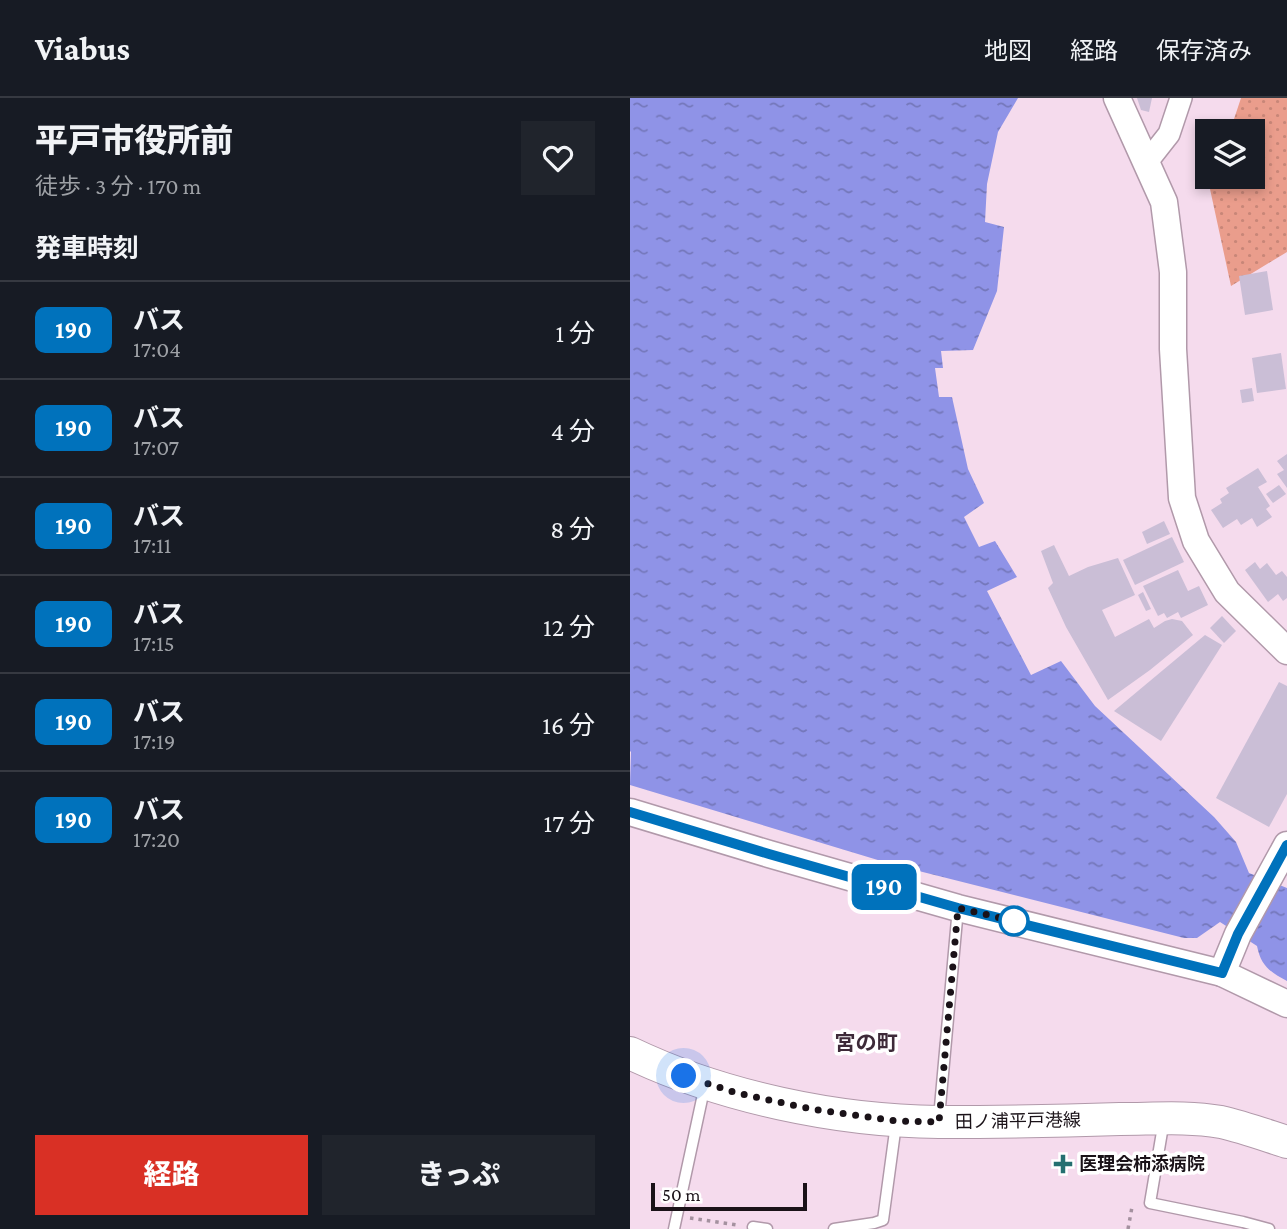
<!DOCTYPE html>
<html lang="ja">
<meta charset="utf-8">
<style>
body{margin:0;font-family:"Crimson Pro","Noto Sans JP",serif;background:#20242c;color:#f1f3f6;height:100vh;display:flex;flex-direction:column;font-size:26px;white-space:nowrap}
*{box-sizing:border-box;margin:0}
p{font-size:23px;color:#9ea1a6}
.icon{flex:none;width:38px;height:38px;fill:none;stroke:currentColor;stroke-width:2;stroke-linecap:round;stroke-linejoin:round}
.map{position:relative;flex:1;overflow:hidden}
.details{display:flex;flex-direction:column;background:#171b24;width:630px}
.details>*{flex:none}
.badge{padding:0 14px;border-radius:10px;font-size:24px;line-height:46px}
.fabs{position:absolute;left:565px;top:21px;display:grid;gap:14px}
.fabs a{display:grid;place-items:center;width:70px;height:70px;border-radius:0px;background:#171b24;box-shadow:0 4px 10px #0003;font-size:35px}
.scale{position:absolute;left:21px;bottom:18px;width:156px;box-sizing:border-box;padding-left:7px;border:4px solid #1a1218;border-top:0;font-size:19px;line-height:24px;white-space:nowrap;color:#1a1218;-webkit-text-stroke:5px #fff;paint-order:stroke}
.you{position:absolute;width:35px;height:35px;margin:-18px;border:5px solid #fff;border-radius:50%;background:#1a73e8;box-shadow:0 0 0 10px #1a73e833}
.map>.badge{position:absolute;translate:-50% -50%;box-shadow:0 0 0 4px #fff}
h2{padding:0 35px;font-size:26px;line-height:63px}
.round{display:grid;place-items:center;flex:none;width:74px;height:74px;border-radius:0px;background:#20242c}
.head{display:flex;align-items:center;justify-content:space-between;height:119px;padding:0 35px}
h1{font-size:33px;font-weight:800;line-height:52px}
.primary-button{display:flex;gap:14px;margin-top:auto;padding:14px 35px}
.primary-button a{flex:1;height:80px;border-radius:0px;background:#d93025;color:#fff;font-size:28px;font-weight:800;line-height:80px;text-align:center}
.primary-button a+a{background:#20242c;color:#f1f3f6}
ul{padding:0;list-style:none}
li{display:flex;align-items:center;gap:21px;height:98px;padding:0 35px;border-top:2px solid #363941}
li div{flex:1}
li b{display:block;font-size:26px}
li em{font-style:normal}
li .badge{min-width:77px;font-weight:700;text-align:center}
header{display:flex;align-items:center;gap:42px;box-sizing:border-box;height:98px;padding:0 35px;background:#171b24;border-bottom:2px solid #363941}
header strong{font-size:33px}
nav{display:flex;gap:38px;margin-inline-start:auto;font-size:24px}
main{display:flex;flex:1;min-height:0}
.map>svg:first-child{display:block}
</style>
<header>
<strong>Viabus</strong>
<nav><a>地図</a><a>経路</a><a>保存済み</a></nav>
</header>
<main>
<section class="details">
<div class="head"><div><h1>平戸市役所前</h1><p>徒歩 · 3 分 · 170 m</p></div><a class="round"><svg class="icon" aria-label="heart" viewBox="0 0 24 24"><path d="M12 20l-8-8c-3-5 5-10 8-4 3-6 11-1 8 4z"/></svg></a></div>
<h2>発車時刻</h2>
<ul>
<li><span class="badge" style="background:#0072bc;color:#fff">190</span><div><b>バス</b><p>17:04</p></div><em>1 分</em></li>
<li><span class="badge" style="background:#0072bc;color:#fff">190</span><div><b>バス</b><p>17:07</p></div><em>4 分</em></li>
<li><span class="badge" style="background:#0072bc;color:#fff">190</span><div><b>バス</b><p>17:11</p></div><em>8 分</em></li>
<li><span class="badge" style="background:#0072bc;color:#fff">190</span><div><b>バス</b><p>17:15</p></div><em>12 分</em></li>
<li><span class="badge" style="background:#0072bc;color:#fff">190</span><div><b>バス</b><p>17:19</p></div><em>16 分</em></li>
<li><span class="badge" style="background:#0072bc;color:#fff">190</span><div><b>バス</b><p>17:20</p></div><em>17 分</em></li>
</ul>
<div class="primary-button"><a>経路</a><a>きっぷ</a></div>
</section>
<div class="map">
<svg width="657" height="1131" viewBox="0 0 657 1131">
<defs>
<pattern id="grass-dots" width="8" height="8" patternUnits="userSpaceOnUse" patternTransform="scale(1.75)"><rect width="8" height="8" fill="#ea9d8c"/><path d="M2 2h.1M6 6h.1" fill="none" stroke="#c88678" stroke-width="1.8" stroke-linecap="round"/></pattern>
<pattern id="water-ripples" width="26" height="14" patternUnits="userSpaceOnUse" patternTransform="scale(1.75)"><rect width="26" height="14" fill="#8f93e7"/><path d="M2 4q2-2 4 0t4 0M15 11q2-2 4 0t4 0" fill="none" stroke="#7477ba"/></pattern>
</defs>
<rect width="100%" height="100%" fill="#f5dbed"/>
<!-- grass -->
<polygon fill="url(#grass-dots)" points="611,0 657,0 657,154 601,188 580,91 584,79 623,79 623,33 600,33"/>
<!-- water -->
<path fill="url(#water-ripples)" d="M0 0H388L368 34 357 86 355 124 374 129 367 193 343 252 311 253 313 270H305L309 299H322L338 371 354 405 334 419 349 449 365 443 387 479 357 493 401 577 431 563 465 608 584 719 606 744 619 775 657 790V883C640 874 631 868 627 848L590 824 567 840H554L261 766 0 687 1 654 0 653Z"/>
<!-- building -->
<g fill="#cabed6">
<polygon points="507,0 522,0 519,14 511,12"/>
<polygon points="637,173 643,212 615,217 609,178"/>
<polygon points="651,255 656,291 627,295 622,260"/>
<polygon points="622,290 624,303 612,305 610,292"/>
<polygon points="657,356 657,390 647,376 654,372 647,363"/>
<polygon points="628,370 637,384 628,389 640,408 636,411 642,419 627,429 622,420 611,427 607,421 593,430 581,412 592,405 590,401 599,395 596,390"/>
<polygon points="649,387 656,396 643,405 636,396"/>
<polygon points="534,423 540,436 517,446 512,434"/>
<polygon points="542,439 554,464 505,487 493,462"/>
<polygon points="424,447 439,478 458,469 488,460 505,497 472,512 485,539 519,521 524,530 535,523 542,521 552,523 563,537 520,572 478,602 436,529 418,490 423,485 411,453"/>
<polygon points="625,464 630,471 637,465 646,477 652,473 657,479 657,500 653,503 648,496 638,504 615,472"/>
<polygon points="548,472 558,493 569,488 578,507 551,520 548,514 537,520 534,515 528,518 513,488"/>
<polygon points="513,494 521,511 516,513 508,497"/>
<polygon points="592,518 606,533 594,545 580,530"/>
<polygon points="575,537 592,547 531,643 484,613"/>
<polygon points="649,584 657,588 657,696 639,729 586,700"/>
</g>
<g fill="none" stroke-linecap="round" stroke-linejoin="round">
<defs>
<g id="service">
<polyline points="309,1020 328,810"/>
<polyline points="534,1022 520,1105 613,1124 639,1131"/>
<polyline points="123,1129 137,1131"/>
<polyline points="44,1131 75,987"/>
<polyline points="204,1131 244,1125 253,1122 266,1026"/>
</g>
<polyline id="minor" points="517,64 539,36 551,0"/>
<g id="tertiary">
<polyline points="487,0 534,104 543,174 543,251 552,400 566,443 597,494 657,553"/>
<polyline points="0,714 139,756 328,810 592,875 657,906"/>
<polyline points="592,875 608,836 657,747"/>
</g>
<path id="secondary" d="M0 955C92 999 207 1023 309 1024 369 1024 430 1023 490 1021 524 1021 557 1018 591 1024 613 1029 635 1037 657 1044"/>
</defs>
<!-- service casing -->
<use href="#service" stroke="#b199aa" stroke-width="13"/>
<!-- minor casing -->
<use href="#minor" stroke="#b199aa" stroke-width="24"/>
<!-- tertiary casing -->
<use href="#tertiary" stroke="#b199aa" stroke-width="29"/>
<!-- secondary casing -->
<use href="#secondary" stroke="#b199aa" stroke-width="34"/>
<!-- path -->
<g stroke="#a4919f" stroke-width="3.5" stroke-dasharray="3.5 5" stroke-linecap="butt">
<polyline points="60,1120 107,1127"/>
<polyline points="498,1131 502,1109 504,1107"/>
</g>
<!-- service -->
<use href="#service" stroke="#fff" stroke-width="10"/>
<!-- minor -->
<use href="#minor" stroke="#fff" stroke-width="21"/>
<!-- tertiary -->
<use href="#tertiary" stroke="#fff" stroke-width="26"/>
<!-- secondary -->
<use href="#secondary" stroke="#fff" stroke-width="32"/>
</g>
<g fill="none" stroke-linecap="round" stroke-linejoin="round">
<defs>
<polyline id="line" points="0,714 139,756 328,810 592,875 608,836 657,747"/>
</defs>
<!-- line casing -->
<use href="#line" stroke="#fff" stroke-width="16"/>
<!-- line -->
<use href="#line" stroke="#0072bc" stroke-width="10"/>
<!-- walk -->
<polyline stroke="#1a1218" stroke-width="7" stroke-dasharray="0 12.6" points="54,978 107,995 181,1011 266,1023 309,1024 328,810 384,823"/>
</g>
<!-- markers -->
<circle fill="#fff" stroke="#0072bc" stroke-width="3.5" cx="384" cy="823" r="14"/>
<path fill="#246f70" stroke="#fff" stroke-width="2.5" d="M429.5 1055.5h7v7h7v7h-7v7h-7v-7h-7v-7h7z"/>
<g text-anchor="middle" stroke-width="7" stroke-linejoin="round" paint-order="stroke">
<!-- street labels -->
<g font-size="18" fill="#1a1218" stroke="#fff">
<text transform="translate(388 1023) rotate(-1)" y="6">田ノ浦平戸港線</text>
</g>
<!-- poi labels -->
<g font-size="18" font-weight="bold" fill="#1a1218" stroke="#fff" text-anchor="start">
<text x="449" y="1072">医理会柿添病院</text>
</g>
<!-- quarter labels -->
<g font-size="21" font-weight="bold" fill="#3d2a38" stroke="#fff">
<text x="236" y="952">宮の町</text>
</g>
</g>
</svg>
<div class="fabs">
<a><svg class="icon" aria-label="layers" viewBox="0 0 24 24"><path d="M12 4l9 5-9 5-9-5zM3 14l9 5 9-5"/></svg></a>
</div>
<div class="scale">50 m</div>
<div class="you" style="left:54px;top:978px"></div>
<b class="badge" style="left:254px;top:789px;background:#0072bc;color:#fff">190</b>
</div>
</main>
